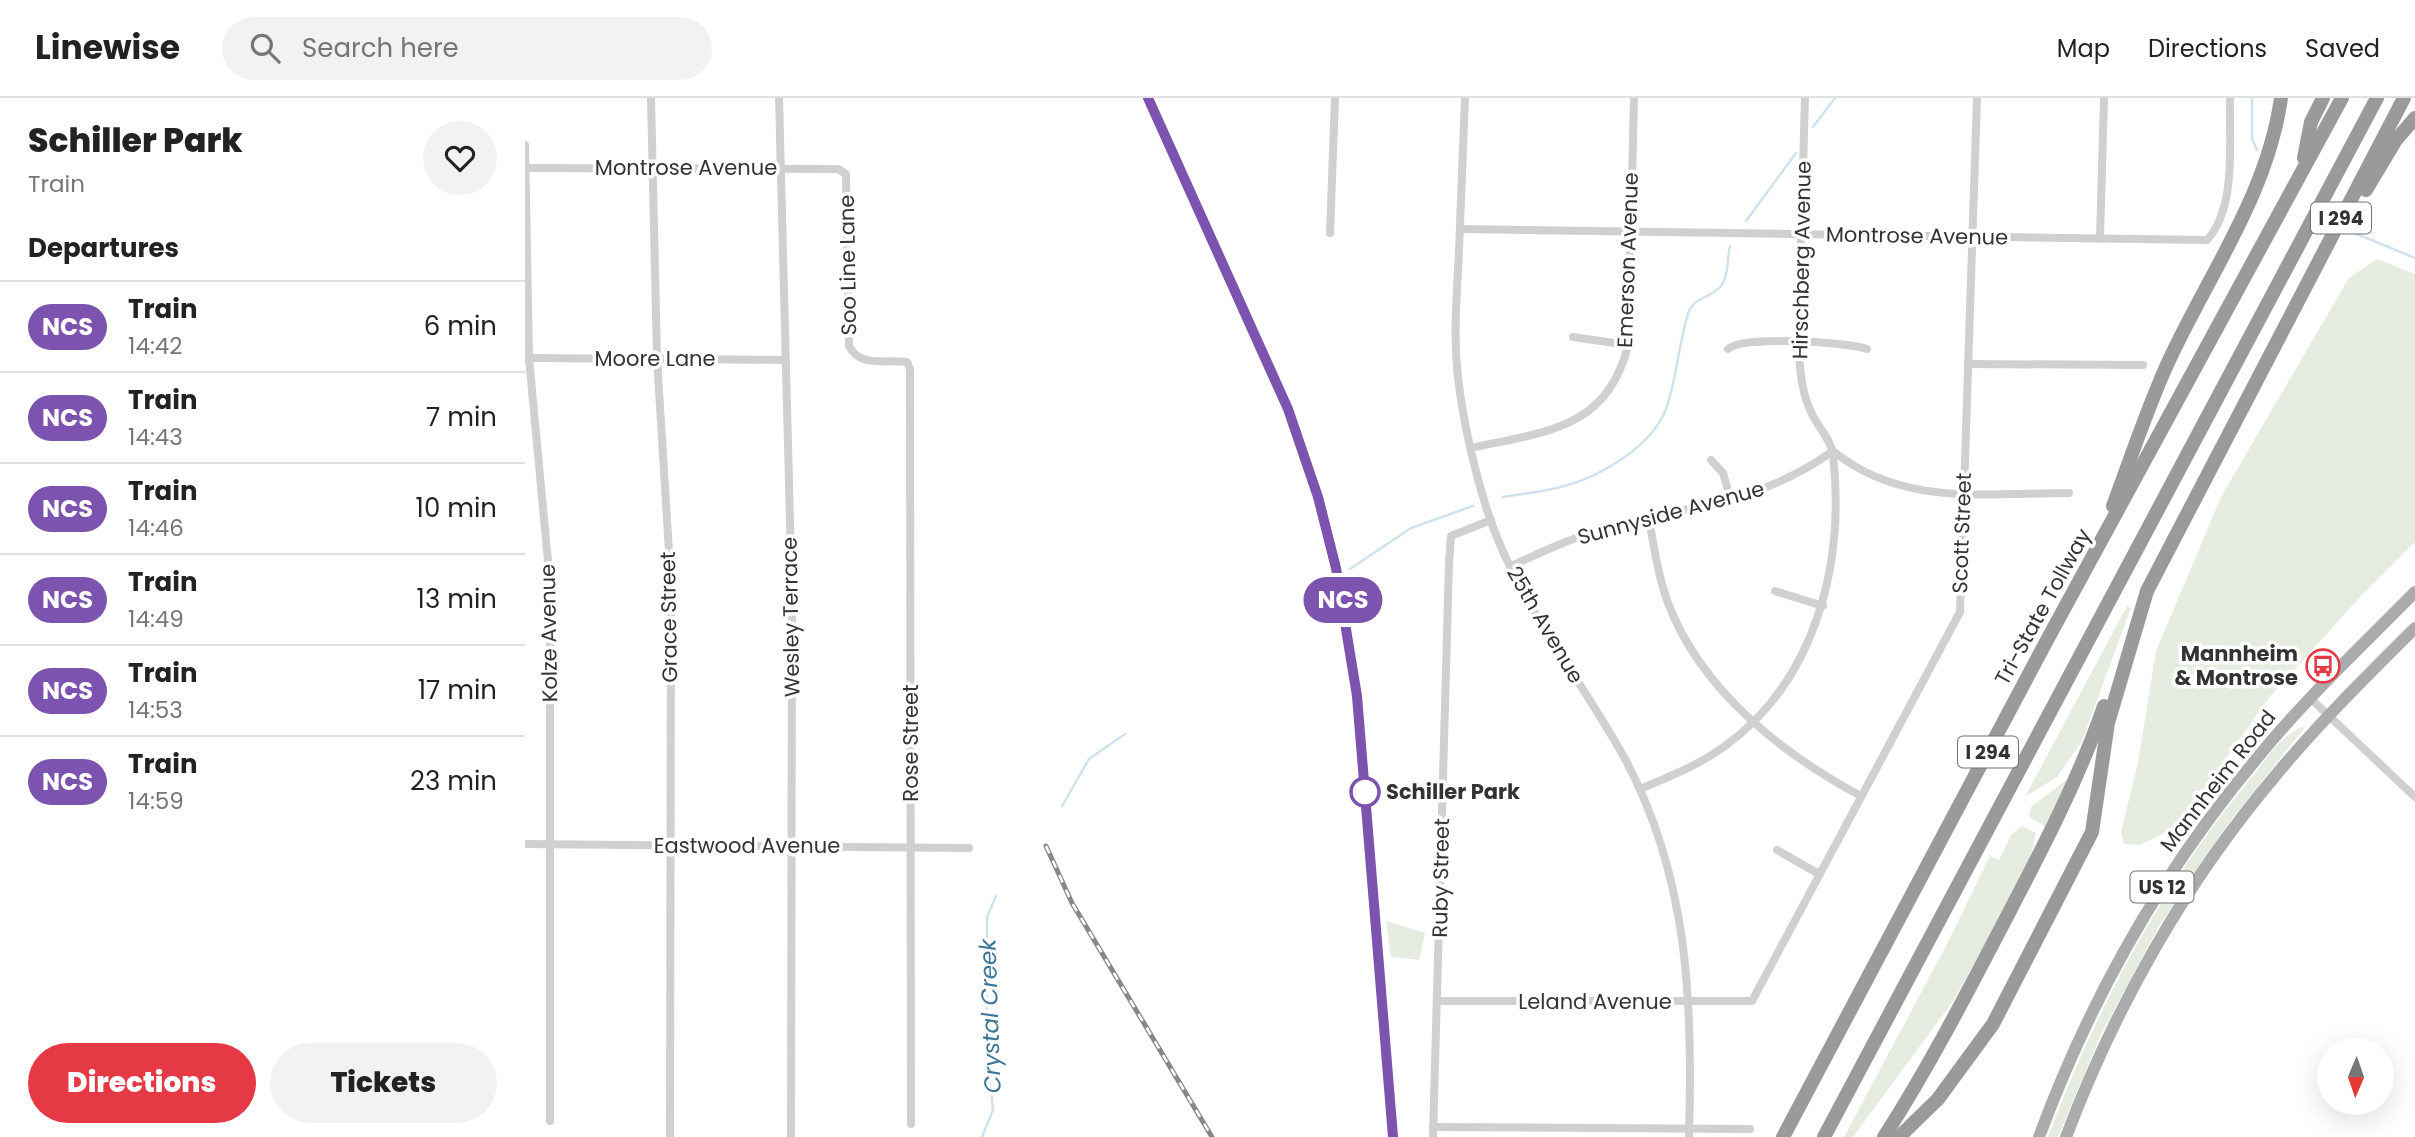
<!DOCTYPE html>
<style>
body{margin:0;font-family:Poppins,sans-serif;background:#f2f2f2;color:#222;height:100vh;display:flex;flex-direction:column;font-size:26px;white-space:nowrap}
*{box-sizing:border-box;margin:0}
p{font-size:23px;color:#767676}
.icon{flex:none;width:38px;height:38px;fill:none;stroke:currentColor;stroke-width:2;stroke-linecap:round;stroke-linejoin:round}
.map{position:relative;flex:1;overflow:hidden}
.side{display:flex;flex-direction:column;background:#fff;width:525px}
.side>*{flex:none}
.badge{padding:0 14px;border-radius:23px;font-size:24px;line-height:46px}
.needle{width:46px;rotate:182deg}
.buttons{position:absolute;left:1792px;top:940px;display:grid;gap:14px}
.buttons a{display:grid;place-items:center;width:77px;height:77px;border-radius:50%;background:#fff;box-shadow:0 7px 28px #0002;font-size:35px}
.map>.badge{position:absolute;translate:-50% -50%;box-shadow:0 0 0 4px #fff}
h2{padding:0 28px;font-size:26px;line-height:63px}
.round{display:grid;place-items:center;flex:none;width:74px;height:74px;border-radius:37px;background:#f2f2f2}
.headline{display:flex;align-items:center;justify-content:space-between;height:119px;padding:0 28px}
h1{font-size:33px;font-weight:800;line-height:52px}
.primary-button{display:flex;gap:14px;margin-top:auto;padding:14px 28px}
.primary-button a{flex:1;height:80px;border-radius:42px;background:#e63946;color:#fff;font-size:28px;font-weight:800;line-height:80px;text-align:center}
.primary-button a+a{background:#f2f2f2;color:#222}
ul{padding:0;list-style:none}
li{display:flex;align-items:center;gap:21px;height:91px;padding:0 28px;border-top:2px solid #e0e0e0}
li div{flex:1}
li b{display:block;font-size:26px}
li em{font-style:normal}
li .badge{min-width:77px;font-weight:700;text-align:center}
header{display:flex;align-items:center;gap:42px;box-sizing:border-box;height:98px;padding:0 35px;background:#fff;border-bottom:2px solid #e0e0e0}
header strong{font-size:33px}
nav{display:flex;gap:38px;margin-inline-start:auto;font-size:24px}
.search{width:490px;height:63px;background:#f2f2f2;display:flex;align-items:center;gap:18px;box-sizing:border-box;padding:0 24px;border-radius:38px;color:#767676;font-size:26px}
main{display:flex;flex:1;min-height:0}
.map>svg:first-child{display:block}
</style>
<header>
<strong>Linewise</strong>
<div class="search"><svg class="icon" aria-label="search" viewBox="0 0 24 24"><circle cx="10" cy="10" r="6"/><path d="M15 15l6 6"/></svg>Search here</div>
<nav><a>Map</a><a>Directions</a><a>Saved</a></nav>
</header>
<main>
<section class="side">
<div class="headline"><div><h1>Schiller Park</h1><p>Train</p></div><a class="round"><svg class="icon" aria-label="heart" viewBox="0 0 24 24"><path d="M12 20l-8-8c-3-5 5-10 8-4 3-6 11-1 8 4z"/></svg></a></div>
<h2>Departures</h2>
<ul>
<li><span class="badge" style="background:#7c53af;color:#fff">NCS</span><div><b>Train</b><p>14:42</p></div><em>6 min</em></li>
<li><span class="badge" style="background:#7c53af;color:#fff">NCS</span><div><b>Train</b><p>14:43</p></div><em>7 min</em></li>
<li><span class="badge" style="background:#7c53af;color:#fff">NCS</span><div><b>Train</b><p>14:46</p></div><em>10 min</em></li>
<li><span class="badge" style="background:#7c53af;color:#fff">NCS</span><div><b>Train</b><p>14:49</p></div><em>13 min</em></li>
<li><span class="badge" style="background:#7c53af;color:#fff">NCS</span><div><b>Train</b><p>14:53</p></div><em>17 min</em></li>
<li><span class="badge" style="background:#7c53af;color:#fff">NCS</span><div><b>Train</b><p>14:59</p></div><em>23 min</em></li>
</ul>
<div class="primary-button"><a>Directions</a><a>Tickets</a></div>
</section>
<div class="map">
<svg width="1890" height="1039" viewBox="0 0 1890 1039">
<rect width="100%" height="100%" fill="#fff"/>
<!-- green -->
<g fill="#e6ecdf">
<polygon points="1852,161 1890,176 1890,444 1837,497 1743,601 1653,728 1615,747 1599,746 1596,734 1613,665 1631,553 1696,399 1824,180"/>
<polygon points="1602,508 1606,510 1557,643 1532,679 1500,699"/>
<path d="M1781 628 1706 722 1633 830 1576 936 1533 1039H1523C1571 910 1639 784 1728 678 1742 660 1757 635 1781 628Z"/>
<polygon points="1545,679 1520,729 1504,718 1506,709"/>
<polygon points="1497,728 1511,735 1506,757 1509,759 1428,903 1328,1039 1319,1039 1422,846 1465,758 1474,762 1486,737"/>
<polygon points="861,823 900,835 894,862 866,859"/>
</g>
<g fill="none" stroke-linecap="round" stroke-linejoin="round">
<!-- stream -->
<g stroke="#cfe2ee" stroke-width="2.5">
<polyline points="1727,0 1727,41 1732,52"/>
<polyline points="1288,29 1310,0"/>
<polyline points="1221,123 1271,55"/>
<polyline points="1827,134 1890,160"/>
<path d="M978 399C996 396 1014 394 1032 390 1072 381 1131 348 1143 305 1152 276 1154 245 1163 216 1169 198 1184 201 1195 189 1204 179 1202 161 1205 148"/>
<polyline points="825,471 886,430 948,408"/>
<polyline points="537,708 564,661 600,636"/>
<polyline points="457,1039 468,1012 462,958 462,819 471,798"/>
</g>
<!-- minor -->
<g stroke="#d0d0d0" stroke-width="8">
<polyline points="126,0 132,260 146,486 145,1039"/>
<polyline points="254,0 267,501 266,1039"/>
<path d="M940 0C938 51 936 102 934 153 932 195 928 237 933 279 938 323 949 370 962 412 991 503 1055 579 1100 661 1164 780 1168 907 1164 1039"/>
<polyline points="0,47 4,260 25,485 25,1023"/>
<path d="M0 70 313 71 321 76 324 248C335 270 360 261 382 264L385 271 386 1026"/>
<path d="M935 131 1682 142C1712 110 1704 42 1705 0"/>
<polyline points="805,135 810,0"/>
<polyline points="1575,141 1579,0"/>
<polyline points="1048,239 1103,247"/>
<path d="M1203 251C1217 237 1321 244 1342 251"/>
<polyline points="0,260 260,262"/>
<polyline points="1443,266 1618,267"/>
<path d="M946 350C1018 334 1083 332 1103 247L1109 0"/>
<polyline points="1186,362 1198,375 1206,403"/>
<path d="M1124 421C1129 449 1133 478 1143 505 1176 592 1257 656 1336 698"/>
<path d="M986 468C1019 453 1051 438 1086 429 1169 407 1235 405 1308 353 1377 409 1460 395 1544 395"/>
<polyline points="1250,493 1298,508"/>
<polyline points="1785,600 1890,699"/>
<path d="M1115 691C1144 679 1174 667 1200 648 1292 581 1320 464 1308 356 1306 342 1294 330 1288 318 1276 296 1275 270 1273 245L1280 0"/>
<polyline points="0,746 444,750"/>
<polyline points="1252,752 1294,776"/>
<polyline points="912,903 1227,903 1435,514 1452,0"/>
<polyline points="908,1029 1225,1031"/>
<polyline points="908,1039 924,465 926,438 966,422"/>
</g>
<!-- primary -->
<g stroke="#ababab" stroke-width="12">
<path d="M1514 1039C1565 901 1638 772 1733 659 1781 600 1837 548 1890 494"/>
<path d="M1541 1039C1590 909 1661 783 1751 677 1794 625 1842 578 1890 530"/>
</g>
<!-- motorway -->
<g stroke="#9a9a9a" stroke-width="14">
<polyline points="1779,60 1786,24 1798,0"/>
<polyline points="1841,92 1871,42 1890,20"/>
<path d="M1588 408C1605 362 1621 314 1641 269 1681 180 1742 99 1756 0"/>
<polyline points="1258,1039 1521,544 1817,0"/>
<polyline points="1299,1039 1852,0"/>
<path d="M1359 1039C1402 972 1439 901 1476 830 1514 757 1552 686 1579 608"/>
<polyline points="1374,1039 1413,1001 1468,926 1567,734 1583,625 1622,493 1879,0"/>
</g>
<defs>
<g id="rail">
<polyline points="623,0 763,311 793,399 812,470 832,598 868,1039"/>
<polyline points="521,748 547,805 687,1039"/>
</g>
</defs>
<!-- rail casing -->
<use href="#rail" stroke="#888" stroke-width="5"/>
<!-- rail -->
<use href="#rail" stroke="#fff" stroke-width="2.5" stroke-dasharray="8" stroke-linecap="butt"/>
</g>
<g fill="none" stroke-linecap="round" stroke-linejoin="round">
<defs>
<polyline id="line" points="623,0 763,311 793,399 811,470 832,598 868,1039"/>
</defs>
<!-- line casing -->
<use href="#line" stroke="#fff" stroke-width="16"/>
<!-- line -->
<use href="#line" stroke="#7c53af" stroke-width="10"/>
</g>
<!-- icons -->
<defs>
<symbol id="bus-ring" viewBox="-11 -11 22 22"><circle r="9.5" fill="#fff" stroke="#e63946" stroke-width="1.5"/><path d="M-5-6H5V4H4V6H2V4H-2V6H-4V4H-5ZM-3.5-4V0h7V-4ZM-3.5 1.2v1.5H-2V1.2ZM2 1.2v1.5H3.5V1.2Z" fill="#e63946"/></symbol>
</defs>
<g fill-rule="evenodd">
<use href="#bus-ring" x="1779" y="549" width="38" height="38"/>
</g>
<!-- markers -->
<circle fill="#fff" stroke="#7c53af" stroke-width="3.5" cx="840" cy="694" r="14"/>
<g text-anchor="middle" stroke-width="7" stroke-linejoin="round" paint-order="stroke">
<!-- shield labels -->
<g fill="#fff" stroke="#707070" stroke-width="2">
<rect x="1786" y="104.5" width="60" height="31" rx="5"/>
<rect x="1433" y="638.5" width="60" height="31" rx="5"/>
<rect x="1605.5" y="773.5" width="63" height="31" rx="5"/>
</g>
<g font-size="19" font-weight="bold" fill="#333">
<text x="1816" y="127">I 294</text>
<text x="1463" y="661">I 294</text>
<text x="1637" y="796">US 12</text>
</g>
<!-- street labels -->
<g font-size="21" fill="#333" stroke="#fff">
<text x="161" y="77">Montrose Avenue</text>
<text transform="translate(1392 138) rotate(1)" y="7">Montrose Avenue</text>
<text transform="translate(1103 162) rotate(-88)" y="7">Emerson Avenue</text>
<text transform="translate(1277 162) rotate(-89)" y="7">Hirschberg Avenue</text>
<text transform="translate(323 167) rotate(-91)" y="7">Soo Line Lane</text>
<text x="130" y="268">Moore Lane</text>
<text transform="translate(1146 415) rotate(-15)" y="7">Sunnyside Avenue</text>
<text transform="translate(1437 435) rotate(-88)" y="7">Scott Street</text>
<text transform="translate(1518 509) rotate(-61)" y="7">Tri-State Tollway</text>
<text transform="translate(144 519) rotate(-91)" y="7">Grace Street</text>
<text transform="translate(266 519) rotate(-91)" y="7">Wesley Terrace</text>
<text transform="translate(1020 527) rotate(60)" y="7">25th Avenue</text>
<text transform="translate(24 535) rotate(-91)" y="7">Kolze Avenue</text>
<text transform="translate(386 645) rotate(-90)" y="7">Rose Street</text>
<text transform="translate(1693 683) rotate(-52)" y="7">Mannheim Road</text>
<text x="222" y="755">Eastwood Avenue</text>
<text transform="translate(916 780) rotate(-89)" y="7">Ruby Street</text>
<text x="1070" y="911">Leland Avenue</text>
</g>
<!-- poi labels -->
<g font-size="21" font-weight="bold" fill="#333" stroke="#fff" text-anchor="end">
<text x="1773" y="563">Mannheim<tspan x="1773" dy="24">&amp; Montrose</tspan></text>
</g>
<!-- stop labels -->
<g font-size="21" font-weight="bold" fill="#333" stroke="#fff" text-anchor="start">
<text x="861" y="701">Schiller Park</text>
</g>
<!-- water labels -->
<g font-size="23" font-style="italic" fill="#3f7597" stroke="#fff">
<text transform="translate(465 918) rotate(-92)" y="8">Crystal Creek</text>
</g>
</g>
</svg>
<div class="buttons">
<a><svg class="needle" viewBox="-14 -14 28 28"><path d="M0-13l5 13h-10z" fill="#e53935"/><path d="M0 13l5-13h-10z" fill="#767676"/></svg></a>
</div>
<b class="badge" style="left:818px;top:502px;background:#7c53af;color:#fff">NCS</b>
</div>
</main>
